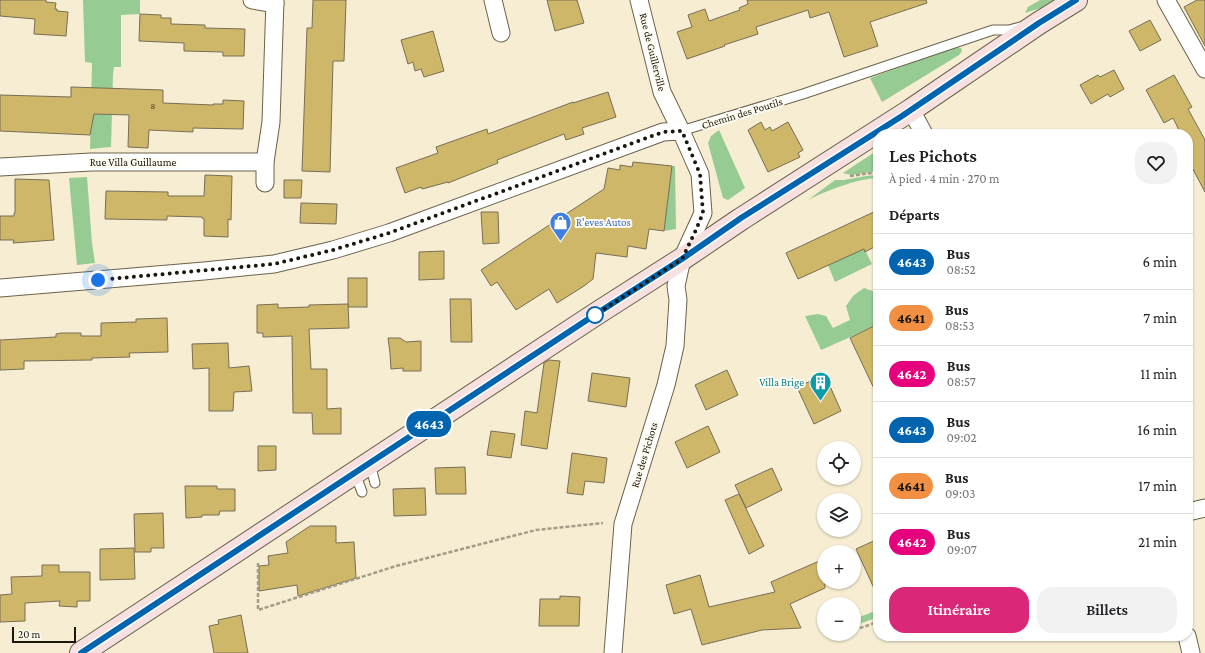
<!DOCTYPE html>
<html lang="fr">
<meta charset="utf-8">
<style>
body{margin:0;font-family:"Crimson Pro",serif;background:#f2f2f2;color:#202124;height:100vh;display:flex;flex-direction:column;font-size:15px;white-space:nowrap}
*{box-sizing:border-box;margin:0}
p{font-size:13px;color:#757577}
.icon{flex:none;width:22px;height:22px;fill:none;stroke:currentColor;stroke-width:2;stroke-linecap:round;stroke-linejoin:round}
.map{position:relative;flex:1;overflow:hidden}
.drawer{position:absolute;left:873px;top:129px;width:320px;height:512px;display:flex;flex-direction:column;background:#fff;border-radius:16px;box-shadow:0 1px 3px #0004}
.drawer>*{flex:none}
.badge{padding:0 8px;border-radius:13px;font-size:14px;line-height:26px}
.controls{position:absolute;left:817px;top:441px;display:grid;gap:8px}
.controls a{display:grid;place-items:center;width:44px;height:44px;border-radius:50%;background:#fff;box-shadow:0 1px 3px #0004;font-size:20px}
.scale{position:absolute;left:12px;bottom:10px;width:64px;box-sizing:border-box;padding-left:4px;border:2px solid #1a170d;border-top:0;font-size:11px;line-height:14px;white-space:nowrap;color:#1a170d;-webkit-text-stroke:3px #fefbf0;paint-order:stroke}
.you{position:absolute;width:20px;height:20px;margin:-10px;border:3px solid #fff;border-radius:50%;background:#1a73e8;box-shadow:0 0 0 6px #1a73e833}
.map>.badge{position:absolute;translate:-50% -50%;box-shadow:0 0 0 2px #fff}
h2{padding:0 16px;font-size:15px;line-height:36px}
.round{display:grid;place-items:center;flex:none;width:42px;height:42px;border-radius:16px;background:#f2f2f2}
.summary{display:flex;align-items:center;justify-content:space-between;height:68px;padding:0 16px}
h1{font-size:19px;font-weight:600;line-height:30px}
.button{display:flex;gap:8px;margin-top:auto;padding:8px 16px}
.button a{flex:1;height:46px;border-radius:16px;background:#db2777;color:#fff;font-size:16px;font-weight:600;line-height:46px;text-align:center}
.button a+a{background:#f2f2f2;color:#202124}
ul{padding:0;list-style:none}
li{display:flex;align-items:center;gap:12px;height:56px;padding:0 16px;border-top:1px solid #e0e0e0}
li div{flex:1}
li b{display:block;font-size:15px}
li em{font-style:normal}
li .badge{min-width:44px;font-weight:700;text-align:center}
.map>svg:first-child{display:block}
</style>
<div class="map">
<svg width="1205" height="653" viewBox="0 0 1205 653">
<rect width="100%" height="100%" fill="#f6edd2"/>
<!-- green -->
<g fill="#96cb93">
<polygon points="83,0 140,0 140,14 121,15 121,67 114,67 113,75 111,147 90,149 92,63 85,62"/>
<polygon points="1040,0 1054,0 1041,8 1025,13 1028,7"/>
<polygon points="955,47 961,48 962,51 959,55 882,102 870,78"/>
<polygon points="719,130 745,188 728,200 723,198 708,143 711,136"/>
<polygon points="878,150 878,171 851,175 843,173"/>
<polygon points="672,166 675,166 676,229 664,231"/>
<path d="M878 175V178C856 179 828 190 808 200L835 180H844L866 176Z"/>
<polygon points="87,177 92,243 95,263 77,265 69,178"/>
<polygon points="864,248 872,264 835,282 828,265"/>
<polygon points="864,288 878,293 878,330 875,326 821,350 805,316 818,314 826,316 833,328 850,320 846,306 853,296"/>
<polygon points="878,610 878,617 854,626 854,619"/>
</g>
<!-- building -->
<g fill="#cfb76a" stroke="#766e56">
<polygon points="0,0 46,0 46,2 56,3 55,9 57,9 57,11 68,12 66,36 34,34 35,19 0,16"/>
<polygon points="313,0 346,0 344,61 333,61 330,172 302,171 307,28 312,28"/>
<polygon points="547,0 577,0 584,23 555,31"/>
<polygon points="747,0 926,0 927,3 870,22 878,46 844,57 829,12 810,18 808,10 756,27 758,34 724,45 725,46 687,59 677,32 692,27 688,15 705,9 709,21 740,10 739,8 748,4"/>
<polygon points="1197,0 1205,0 1205,46 1184,7"/>
<polygon points="140,14 161,15 161,18 171,18 171,24 205,25 205,28 245,29 244,56 223,56 223,52 184,51 184,43 139,41"/>
<polygon points="1150,20 1161,40 1140,51 1129,31"/>
<polygon points="433,31 444,71 424,77 421,69 415,71 413,62 408,64 401,40"/>
<polygon points="1114,70 1124,89 1110,97 1108,94 1091,104 1080,85 1098,75 1100,77"/>
<polygon points="1174,75 1192,107 1188,109 1205,140 1205,192 1188,160 1188,134 1181,134 1173,118 1164,123 1146,90"/>
<polygon points="71,87 163,90 163,103 213,105 213,104 223,104 223,100 244,101 243,129 193,128 193,132 149,130 148,148 128,147 129,115 94,114 90,135 0,131 0,95 71,97"/>
<polygon points="608,92 616,117 582,128 584,134 566,140 564,134 497,160 498,163 448,183 448,182 422,189 421,187 405,193 396,168 438,153 436,147 487,129 488,134 573,102 573,103"/>
<polygon points="761,122 765,130 770,127 772,131 788,122 803,150 798,153 800,157 768,172 748,130"/>
<polygon points="633,162 672,166 664,231 649,229 646,249 628,246 627,257 596,253 593,279 584,286 557,303 549,289 516,310 497,282 491,286 481,270 604,189 608,168 620,170 620,165 632,167"/>
<polygon points="205,175 232,176 231,220 228,219 228,237 204,236 204,219 202,218 202,217 167,216 167,220 105,219 106,191 168,192 168,196 204,196"/>
<polygon points="15,179 49,180 54,240 13,243 14,240 0,240 0,216 14,216 14,213 15,213"/>
<polygon points="284,180 302,180 301,198 284,198"/>
<polygon points="301,203 337,204 336,224 300,223"/>
<polygon points="878,210 878,245 865,252 864,249 798,279 786,253"/>
<polygon points="481,212 498,212 499,243 483,244"/>
<polygon points="444,251 444,279 419,280 419,252"/>
<rect x="348" y="278" width="19" height="29"/>
<polygon points="450,299 471,299 472,342 451,342"/>
<polygon points="278,304 278,308 309,307 309,305 348,304 349,328 309,329 311,369 327,369 327,409 341,408 341,434 313,434 312,413 293,413 292,336 263,337 263,333 257,333 257,305"/>
<polygon points="167,318 168,352 129,353 130,357 92,358 92,360 24,361 24,369 0,370 0,340 56,337 56,334 61,333 81,333 81,336 101,336 101,323 136,322 136,319"/>
<polygon points="878,324 878,397 850,338"/>
<polygon points="388,338 400,338 406,342 421,341 421,371 403,371 403,368 391,369 390,353"/>
<polygon points="228,343 229,368 249,366 252,391 234,392 233,411 209,411 209,368 193,369 192,344"/>
<polygon points="549,360 560,361 547,449 521,445 525,411 537,413 544,363"/>
<polygon points="727,370 738,395 706,410 695,385"/>
<polygon points="592,373 630,378 626,407 588,401"/>
<polygon points="825,375 841,411 814,424 797,387"/>
<polygon points="708,426 720,452 687,468 675,442"/>
<polygon points="491,431 515,434 511,458 487,455"/>
<polygon points="258,446 276,446 276,470 258,471"/>
<polygon points="572,453 607,458 604,483 585,481 583,495 567,493"/>
<polygon points="465,467 466,494 436,494 435,468"/>
<polygon points="772,468 782,490 746,508 735,485"/>
<polygon points="185,486 217,486 217,489 235,489 235,511 220,511 219,515 202,515 202,517 186,518"/>
<polygon points="425,488 426,515 394,516 393,489"/>
<polygon points="739,494 764,546 749,554 725,500"/>
<polygon points="163,513 164,548 151,548 151,552 135,552 134,514"/>
<polygon points="310,526 336,526 336,543 354,542 356,578 298,596 297,585 259,591 259,566 269,565 268,556 288,553 286,542"/>
<polygon points="878,539 878,597 856,549"/>
<polygon points="134,548 135,579 100,580 100,549"/>
<polygon points="824,559 825,588 790,604 801,628 762,630 702,645 691,609 674,614 666,585 700,575 709,607 775,592 771,582"/>
<polygon points="42,565 59,565 59,572 90,572 90,601 77,601 77,607 59,606 60,601 25,603 25,621 0,622 0,595 12,594 11,577 42,576"/>
<polygon points="560,596 580,597 579,626 539,626 540,599 560,599"/>
<polygon points="241,615 248,653 214,653 209,626 219,624 218,620"/>
</g>
<g fill="none" stroke-linecap="round" stroke-linejoin="round">
<defs>
<g id="service">
<polyline points="681,131 803,94 993,30 1009,30 1020,27"/>
<polyline points="370,464 375,483"/>
<polyline points="355,473 362,492"/>
</g>
<g id="minor">
<polyline points="252,0 275,4"/>
<polyline points="493,0 501,33"/>
<polyline points="1166,0 1205,69"/>
<polyline points="911,110 924,134"/>
<polyline points="0,167 91,162 265,162"/>
<polyline points="265,183 265,162 271,122 275,0"/>
<polyline points="0,288 204,271 274,264 333,250 389,233 663,132 681,131"/>
<polyline points="1188,512 1205,508"/>
<polyline points="1187,636 1191,653"/>
<polyline points="613,653 623,524 666,385 675,346 678,300 676,286 682,259 703,213 700,174 681,131 662,92 639,0"/>
</g>
<polyline id="secondary" points="81,653 596,314 682,259 741,219 911,110 1039,23 1076,0"/>
</defs>
<!-- service casing -->
<use href="#service" stroke="#6a624b" stroke-width="11"/>
<!-- minor casing -->
<use href="#minor" stroke="#6a624b" stroke-width="19"/>
<!-- secondary casing -->
<use href="#secondary" stroke="#6a624b" stroke-width="24"/>
<!-- path -->
<g stroke="#a39c88" stroke-width="2.5" stroke-dasharray="4 2" stroke-linecap="butt">
<polyline points="850,176 878,172"/>
<polyline points="258,563 258,610 396,566 536,530 603,523"/>
<polyline points="854,630 878,622"/>
<polyline points="836,634 841,634"/>
</g>
<!-- service -->
<use href="#service" stroke="#fff" stroke-width="9"/>
<!-- minor -->
<use href="#minor" stroke="#fff" stroke-width="17"/>
<!-- secondary -->
<use href="#secondary" stroke="#f7e1e0" stroke-width="22"/>
</g>
<g fill="none" stroke-linecap="round" stroke-linejoin="round">
<defs>
<polyline id="line" points="81,653 596,314 682,259 741,218 902,116 1039,23 1076,0"/>
</defs>
<!-- line casing -->
<use href="#line" stroke="#fff" stroke-width="9"/>
<!-- line -->
<use href="#line" stroke="#0065ae" stroke-width="6"/>
<!-- walk -->
<polyline stroke="#1a170d" stroke-width="4" stroke-dasharray="0 7.2" points="98,280 274,264 333,250 389,233 663,132 682,131 700,174 703,213 695,232 682,259 595,315"/>
</g>
<!-- icons -->
<defs>
<symbol id="shop-pin" viewBox="-11 -11 22 30"><path d="M0 17L-7.5 6A9.5 9.5 0 1 1 7.5 6Z" fill="#3f7fe0" stroke="#fefbf0"/><path d="M-5-2.5h2.3a2.7 3.5 0 0 1 5.4 0H5L5.5 6h-11ZM-1.5-2.5h3a1.5 2.3 0 0 0-3 0Z" fill="#fff"/></symbol>
<symbol id="building-pin" viewBox="-11 -11 22 30"><path d="M0 17L-7.5 6A9.5 9.5 0 1 1 7.5 6Z" fill="#0f9aa8" stroke="#fefbf0"/><path d="M-4-6H4V6H1V3H-1V6H-4ZM-2.5-4.3h1.7v1.8h-1.7ZM.8-4.3h1.7v1.8H.8ZM-2.5-1h1.7V.8h-1.7ZM.8-1h1.7V.8H.8Z" fill="#fff"/></symbol>
</defs>
<g fill-rule="evenodd">
<use href="#shop-pin" x="548" y="210" width="25" height="34"/>
<use href="#building-pin" x="808" y="370" width="25" height="34"/>
</g>
<!-- markers -->
<circle fill="#fff" stroke="#0065ae" stroke-width="2" cx="595" cy="315" r="8"/>
<g text-anchor="middle" stroke-width="4" stroke-linejoin="round" paint-order="stroke">
<!-- number labels -->
<g font-size="9" fill="#473f24">
<text x="153" y="109">8</text>
</g>
<!-- street labels -->
<g font-size="11" fill="#1a170d" stroke="#fefbf0">
<text transform="translate(653 52) rotate(76)" y="4">Rue de Guillerville</text>
<text transform="translate(742 113) rotate(-17)" y="4">Chemin des Poutils</text>
<text x="133" y="166">Rue Villa Guillaume</text>
<text transform="translate(644 455) rotate(-73)" y="4">Rue des Pichots</text>
</g>
<!-- shop labels -->
<g font-size="11" fill="#366cbe" stroke="#fefbf0" text-anchor="start">
<text x="576" y="226">R'eves Autos</text>
</g>
<!-- culture labels -->
<g font-size="11" fill="#0d838f" stroke="#fefbf0" text-anchor="end">
<text x="804" y="386">Villa Brige</text>
</g>
</g>
</svg>
<div class="controls">
<a><svg class="icon" aria-label="locate" viewBox="0 0 24 24"><circle cx="12" cy="12" r="6"/><path d="M12 2v4M12 18v4M2 12h4M18 12h4"/></svg></a>
<a><svg class="icon" aria-label="layers" viewBox="0 0 24 24"><path d="M12 4l9 5-9 5-9-5zM3 14l9 5 9-5"/></svg></a>
<a>+</a>
<a>−</a>
</div>
<div class="scale">20 m</div>
<div class="you" style="left:98px;top:280px"></div>
<b class="badge" style="left:429px;top:424px;background:#0065ae;color:#fff">4643</b>
<section class="drawer">
<div class="summary"><div><h1>Les Pichots</h1><p>À pied · 4 min · 270 m</p></div><a class="round"><svg class="icon" aria-label="heart" viewBox="0 0 24 24"><path d="M12 20l-8-8c-3-5 5-10 8-4 3-6 11-1 8 4z"/></svg></a></div>
<h2>Départs</h2>
<ul>
<li><span class="badge" style="background:#0065ae;color:#fff">4643</span><div><b>Bus</b><p>08:52</p></div><em>6 min</em></li>
<li><span class="badge" style="background:#f19043;color:#111">4641</span><div><b>Bus</b><p>08:53</p></div><em>7 min</em></li>
<li><span class="badge" style="background:#e6007e;color:#fff">4642</span><div><b>Bus</b><p>08:57</p></div><em>11 min</em></li>
<li><span class="badge" style="background:#0065ae;color:#fff">4643</span><div><b>Bus</b><p>09:02</p></div><em>16 min</em></li>
<li><span class="badge" style="background:#f19043;color:#111">4641</span><div><b>Bus</b><p>09:03</p></div><em>17 min</em></li>
<li><span class="badge" style="background:#e6007e;color:#fff">4642</span><div><b>Bus</b><p>09:07</p></div><em>21 min</em></li>
</ul>
<div class="button"><a>Itinéraire</a><a>Billets</a></div>
</section>
</div>
